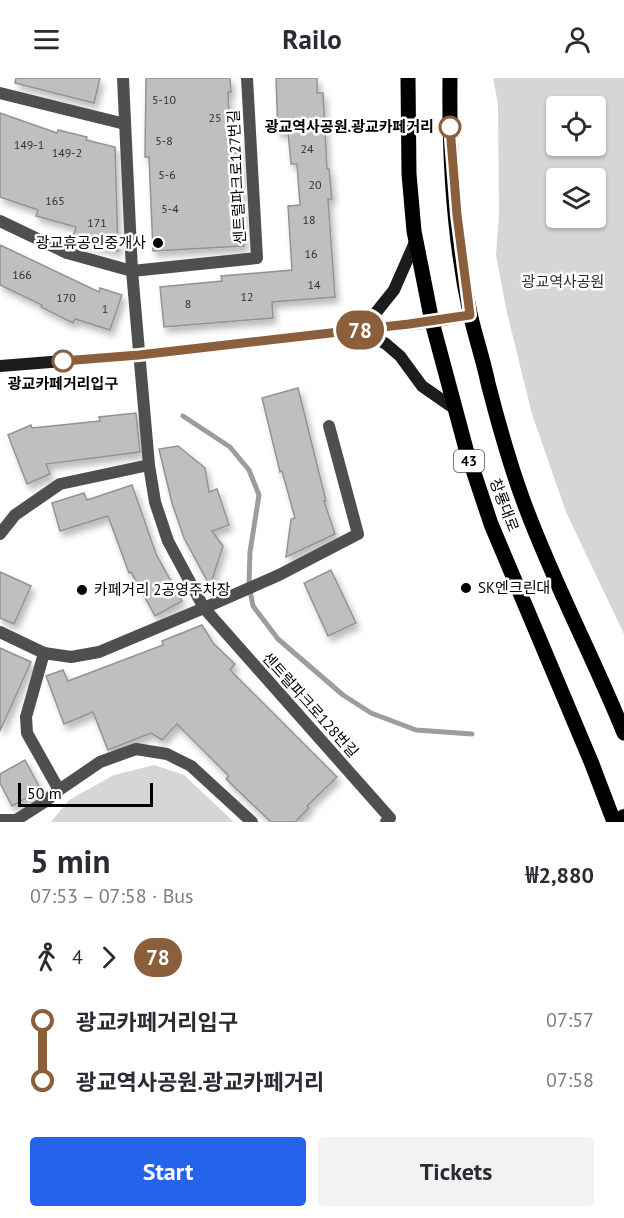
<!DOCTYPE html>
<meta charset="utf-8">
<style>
body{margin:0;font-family:"PT Sans","Noto Sans KR",sans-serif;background:#f2f2f3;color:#2b2b33;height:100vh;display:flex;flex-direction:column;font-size:22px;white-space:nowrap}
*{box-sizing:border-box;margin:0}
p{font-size:20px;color:#7c7c81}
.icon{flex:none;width:33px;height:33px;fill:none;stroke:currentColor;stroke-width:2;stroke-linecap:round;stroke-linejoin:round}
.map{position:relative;height:744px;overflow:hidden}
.side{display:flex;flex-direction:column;background:#fff;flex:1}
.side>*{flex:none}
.badge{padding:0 12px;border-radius:20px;font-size:21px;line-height:39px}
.tools{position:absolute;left:546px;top:18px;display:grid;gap:12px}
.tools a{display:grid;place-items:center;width:60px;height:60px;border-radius:6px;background:#fff;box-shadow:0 2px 4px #0004;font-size:30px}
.scale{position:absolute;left:18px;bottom:15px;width:135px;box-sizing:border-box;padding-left:6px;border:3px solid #000;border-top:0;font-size:16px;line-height:21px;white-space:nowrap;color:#000;-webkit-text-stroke:4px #fff;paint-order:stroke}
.map>.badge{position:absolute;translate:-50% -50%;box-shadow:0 0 0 3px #fff}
.legs{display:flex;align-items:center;gap:9px;height:66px;padding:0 30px;font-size:20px}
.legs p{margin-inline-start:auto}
.headline{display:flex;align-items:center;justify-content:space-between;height:102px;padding:0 30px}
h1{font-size:33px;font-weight:700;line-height:45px}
.cta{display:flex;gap:12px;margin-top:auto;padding:12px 30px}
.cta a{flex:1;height:69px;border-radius:6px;background:#2563eb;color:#fff;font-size:24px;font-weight:700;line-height:69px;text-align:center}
.cta a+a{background:#f2f2f3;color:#2b2b33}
ul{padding:0 30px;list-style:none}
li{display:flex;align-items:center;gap:21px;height:60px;font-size:22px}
li i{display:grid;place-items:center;width:9px;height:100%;margin:0 8px;background:currentColor}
li i::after{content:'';width:15px;height:15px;margin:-8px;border:4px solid;border-radius:50%;background:#fff}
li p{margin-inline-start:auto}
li:first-child i{background:linear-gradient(#0000 50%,currentColor 0)}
li:last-child i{background:linear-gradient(currentColor 50%,#0000 0)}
header{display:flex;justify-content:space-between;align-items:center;height:78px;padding:0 30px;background:#fff;font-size:27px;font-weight:700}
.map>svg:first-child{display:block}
</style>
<header><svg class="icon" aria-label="menu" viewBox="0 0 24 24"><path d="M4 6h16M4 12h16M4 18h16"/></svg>Railo<svg class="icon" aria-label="person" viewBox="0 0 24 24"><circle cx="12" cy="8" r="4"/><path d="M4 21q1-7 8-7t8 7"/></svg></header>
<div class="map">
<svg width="624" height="744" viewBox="0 0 624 744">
<defs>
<filter id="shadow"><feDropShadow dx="3.5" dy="5.5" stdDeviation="3" flood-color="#0004"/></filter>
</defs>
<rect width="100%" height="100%" fill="#fff"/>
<!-- green -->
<g fill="#d6d6d6" fill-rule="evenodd">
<path d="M493 0H624V556L566 434 532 336 507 235 496 177 499 137 498 26ZM556 28H596V68H556ZM556 100H596V140H556Z"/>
<polygon points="154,687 184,697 234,744 51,744 69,722 114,697"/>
</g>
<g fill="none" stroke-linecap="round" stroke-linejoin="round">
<!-- stream -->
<polyline stroke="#9d9d9d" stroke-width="5" points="183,338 230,369 249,392 259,417 250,474 249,507 253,528 278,561 343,617 371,635 416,652 472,656"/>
</g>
<!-- building -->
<g fill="#bfbfbf" stroke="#939393" stroke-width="1.5" filter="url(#shadow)">
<polygon points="16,0 100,0 94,25 15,5"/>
<polygon points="146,0 230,0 231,14 228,14 230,63 239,62 244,168 153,173 149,79 145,79"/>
<polygon points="276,0 317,0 317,15 323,15 327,91 329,91 332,121 328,121 335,219 272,224 273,240 164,249 160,209 222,203 221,198 292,192 288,128 300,127 297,86 291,86 288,54 278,55"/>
<polygon points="0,35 57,55 58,52 87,59 86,62 115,69 118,173 72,162 76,149 36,138 38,132 0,119"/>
<polygon points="0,167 99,214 100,210 122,217 110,252 75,241 73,245 41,229 42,227 0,207"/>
<polygon points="298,310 326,423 324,423 335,456 286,479 291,441 295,440 282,393 280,394 262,320"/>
<polygon points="136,335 140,374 46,386 50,396 27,406 8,357 31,347 32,350 100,343 99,339"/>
<polygon points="178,368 205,390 209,414 217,411 229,447 212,453 223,468 210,508 184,460 172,425 159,371"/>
<polygon points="132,407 156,476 182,523 155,538 131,494 129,495 108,438 60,453 52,425 84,415 87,422"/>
<polygon points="331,492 356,545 328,558 304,505"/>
<polygon points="0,494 31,508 14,546 0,540"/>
<polygon points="202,547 213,565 235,586 230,592 337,699 307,728 309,730 295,744 271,744 226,701 229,698 177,646 162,662 151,655 108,672 93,634 64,646 46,598 63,592 68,603 163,567 162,563"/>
<polygon points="0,570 31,584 0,653"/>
<polygon points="25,682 41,712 12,728 0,705 0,696"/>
</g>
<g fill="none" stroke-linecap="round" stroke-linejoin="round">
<!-- street -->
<g stroke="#4f4f4f" stroke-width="12">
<polyline points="123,0 132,193 149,387 155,424 168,463 204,530 390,740 386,744"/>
<polyline points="0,15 125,46"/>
<polyline points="0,143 67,175 132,193 257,180 247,0"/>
<polyline points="0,456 15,437 60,406 149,387"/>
<polyline points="0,554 44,575"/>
<polyline points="59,712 27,655 26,639 44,575 71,579 99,574 204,530 279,497 358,456 329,348"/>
<polyline points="0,742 16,742 43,725 59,712 100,684 136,671 167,676 191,688 252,744"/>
</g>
<!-- secondary -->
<g stroke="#1c1c1c" stroke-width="12">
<polyline points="416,162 394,212 362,252 386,266 400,278 422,308 455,331"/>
<polyline points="0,288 139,277 432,244 470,237"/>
</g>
<!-- primary -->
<g stroke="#000" stroke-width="15">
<polyline points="408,0 409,96 414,153 432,244 466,371 491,446 592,686 614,744"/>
<path d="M450 0C449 75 454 161 470 235 475 258 483 281 488 305 498 344 509 384 523 422 552 502 592 576 624 655"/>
</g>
<!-- highway -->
<polyline stroke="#000" stroke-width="18" points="620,744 624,740"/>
</g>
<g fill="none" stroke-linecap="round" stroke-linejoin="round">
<defs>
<polyline id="line-1" points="63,283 139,277 409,246 470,237 457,137 450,49"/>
</defs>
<!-- line-1 casing -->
<use href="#line-1" stroke="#fff" stroke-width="14"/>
<!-- line-1 -->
<use href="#line-1" stroke="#8b5e3c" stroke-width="9"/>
</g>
<!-- markers -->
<g fill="#fff" stroke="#8b5e3c" stroke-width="3">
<circle cx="450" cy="49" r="10"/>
<circle cx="63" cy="283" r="10"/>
</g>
<g fill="#000" stroke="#fff" stroke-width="2">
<circle cx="158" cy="165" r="6"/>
<circle cx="466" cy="510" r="6"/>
<circle cx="82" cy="512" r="6"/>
</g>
<g text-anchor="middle" stroke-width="5" stroke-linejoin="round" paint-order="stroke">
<!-- number labels -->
<g font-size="12" fill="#303030">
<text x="164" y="26">5-10</text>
<text x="215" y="44">25</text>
<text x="164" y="67">5-8</text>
<text x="29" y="71">149-1</text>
<text x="307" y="75">24</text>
<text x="67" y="79">149-2</text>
<text x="167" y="101">5-6</text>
<text x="315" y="111">20</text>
<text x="55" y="127">165</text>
<text x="170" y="135">5-4</text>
<text x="309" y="146">18</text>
<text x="97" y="149">171</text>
<text x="311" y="180">16</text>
<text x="22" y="201">166</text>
<text x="314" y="211">14</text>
<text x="247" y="223">12</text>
<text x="66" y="224">170</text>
<text x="188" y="230">8</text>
<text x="105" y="235">1</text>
</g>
<!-- shield labels -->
<rect fill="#fff" stroke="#4c4c4c" stroke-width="1.5" x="454" y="372" width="30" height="22" rx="4.5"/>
<g font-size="14" font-weight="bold" fill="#000">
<text x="469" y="388">43</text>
</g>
<!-- stop labels -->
<g font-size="15" font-weight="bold" fill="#000" stroke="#fff" text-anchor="end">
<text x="434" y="54">광교역사공원.광교카페거리</text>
<text x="63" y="311" text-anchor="middle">광교카페거리입구</text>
</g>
<!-- street labels -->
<g font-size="15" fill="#000" stroke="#fff">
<text transform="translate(237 99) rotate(-93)" y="5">센트럴파크로127번길</text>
<text transform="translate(504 427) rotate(69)" y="5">창룡대로</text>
<text transform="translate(310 627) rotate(48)" y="5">센트럴파크로128번길</text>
</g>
<!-- poi labels -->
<g font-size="15" fill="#000" stroke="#fff" text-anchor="start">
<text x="146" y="170" text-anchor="end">광교휴공인중개사</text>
<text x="478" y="515">SK엔크린대</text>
<text x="94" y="517">카페거리 2공영주차장</text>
</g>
<!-- park labels -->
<g font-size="15" fill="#2d2d2d" stroke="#fff">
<text x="563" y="209">광교역사공원</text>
</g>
</g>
</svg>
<div class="tools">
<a><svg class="icon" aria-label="locate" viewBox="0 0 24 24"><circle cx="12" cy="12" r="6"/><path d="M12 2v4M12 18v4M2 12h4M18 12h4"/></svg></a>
<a><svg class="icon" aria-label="layers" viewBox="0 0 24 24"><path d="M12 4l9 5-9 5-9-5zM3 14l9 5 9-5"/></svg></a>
</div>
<div class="scale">50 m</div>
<b class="badge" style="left:360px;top:252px;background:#8b5e3c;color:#fff">78</b>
</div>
<section class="side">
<div class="headline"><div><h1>5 min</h1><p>07:53 – 07:58 · Bus</p></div><b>₩2,880</b></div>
<div class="legs"><svg class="icon" aria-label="walk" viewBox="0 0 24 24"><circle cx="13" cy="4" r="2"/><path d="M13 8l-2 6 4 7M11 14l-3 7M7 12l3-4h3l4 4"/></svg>4<svg class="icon" aria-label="forward" viewBox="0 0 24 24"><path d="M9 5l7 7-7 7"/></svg><b class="badge" style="background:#8b5e3c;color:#fff">78</b></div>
<ul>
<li><i style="color:#8b5e3c"></i><b>광교카페거리입구</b><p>07:57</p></li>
<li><i style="color:#8b5e3c"></i><b>광교역사공원.광교카페거리</b><p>07:58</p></li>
</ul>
<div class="cta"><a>Start</a><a>Tickets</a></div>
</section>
